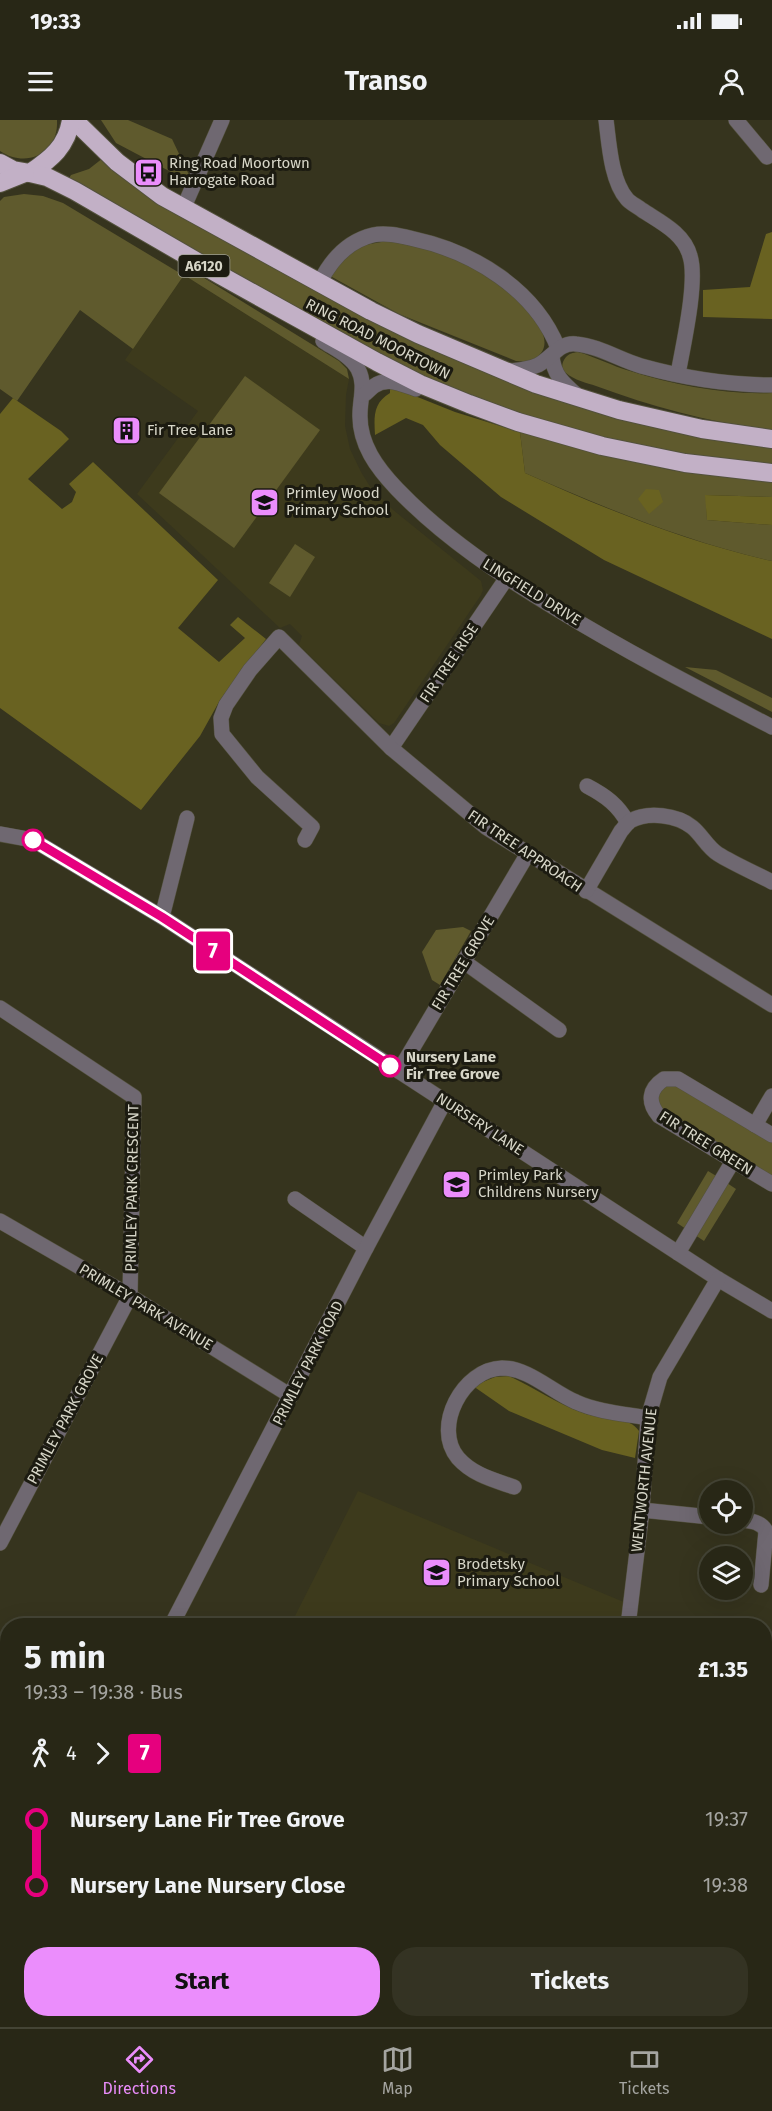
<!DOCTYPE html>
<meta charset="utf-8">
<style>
body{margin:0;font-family:"Fira Sans",sans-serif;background:#343323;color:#f1f3f6;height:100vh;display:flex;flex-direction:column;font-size:22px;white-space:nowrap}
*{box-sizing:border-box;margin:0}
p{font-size:20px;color:#a5a5a1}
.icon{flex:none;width:33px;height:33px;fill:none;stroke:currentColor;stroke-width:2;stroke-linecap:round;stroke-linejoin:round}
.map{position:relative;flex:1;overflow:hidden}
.details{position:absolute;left:0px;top:1498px;width:772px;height:410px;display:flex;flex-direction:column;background:#282716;border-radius:24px 24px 0 0;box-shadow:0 6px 24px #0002,0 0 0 2px #444435}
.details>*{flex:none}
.badge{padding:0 12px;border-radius:4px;font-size:21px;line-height:39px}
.buttons{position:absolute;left:699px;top:1360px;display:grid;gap:12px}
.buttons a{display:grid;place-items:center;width:54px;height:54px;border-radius:50%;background:#282716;box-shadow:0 6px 24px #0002,0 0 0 2px #444435;font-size:30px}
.map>.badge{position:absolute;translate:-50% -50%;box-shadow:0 0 0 3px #fff}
.legs{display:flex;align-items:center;gap:9px;height:66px;padding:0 24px;font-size:20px}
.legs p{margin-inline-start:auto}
.headline{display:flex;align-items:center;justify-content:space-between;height:102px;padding:0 24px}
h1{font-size:33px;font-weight:700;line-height:45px}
.cta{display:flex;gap:12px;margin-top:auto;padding:12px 24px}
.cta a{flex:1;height:69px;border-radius:24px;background:#eb8dfc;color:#111;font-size:24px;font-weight:700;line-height:69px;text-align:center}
.cta a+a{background:#343323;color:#f1f3f6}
ul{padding:0 24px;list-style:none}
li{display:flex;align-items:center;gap:21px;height:66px;font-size:22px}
li i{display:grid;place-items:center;width:9px;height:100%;margin:0 8px;background:currentColor}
li i::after{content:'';width:15px;height:15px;margin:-8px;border:4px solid;border-radius:50%;background:#282716}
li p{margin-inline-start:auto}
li:first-child i{background:linear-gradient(#0000 50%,currentColor 0)}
li:last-child i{background:linear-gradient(currentColor 50%,#0000 0)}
.status{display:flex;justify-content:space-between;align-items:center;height:42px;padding:0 30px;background:#282716;direction:ltr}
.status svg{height:16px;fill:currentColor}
header{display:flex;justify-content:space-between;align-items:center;height:78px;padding:0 24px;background:#282716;font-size:27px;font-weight:700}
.dock{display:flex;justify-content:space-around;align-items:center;height:84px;border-top:2px solid #444435;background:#282716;font-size:16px;color:#a5a5a1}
.dock a{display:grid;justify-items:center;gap:3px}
.dock .active{color:#eb8dfc}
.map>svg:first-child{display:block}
</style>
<div class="status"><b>19:33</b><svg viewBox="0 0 49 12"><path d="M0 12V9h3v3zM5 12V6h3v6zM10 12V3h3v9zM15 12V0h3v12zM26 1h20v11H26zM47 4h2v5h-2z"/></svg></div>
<header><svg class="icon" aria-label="menu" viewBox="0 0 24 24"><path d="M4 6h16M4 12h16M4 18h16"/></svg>Transo<svg class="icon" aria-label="person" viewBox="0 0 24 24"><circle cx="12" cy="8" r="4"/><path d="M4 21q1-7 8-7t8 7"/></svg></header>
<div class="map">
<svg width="772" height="1907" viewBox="0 0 772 1907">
<rect width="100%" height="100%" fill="#36341e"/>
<!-- built -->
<g fill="#3d3a1c">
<polygon points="184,155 349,259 346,275 345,306 350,329 361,352 371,368 392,389 481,461 483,470 481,475 394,603 389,606 379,603 299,525 302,516 290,504 280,508 137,374 198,291 125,240"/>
<polygon points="358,1371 631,1485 628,1506 290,1506"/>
</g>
<!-- green -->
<g fill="#5f5a2d">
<path d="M0 0H57C59 33 27 49 0 31Z"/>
<polygon points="101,0 128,0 172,19 190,57 188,61 116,23"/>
<polygon points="103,38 421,223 772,327 772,346 666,333 564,309 477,280 409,249 345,216 68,60 71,55 89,49"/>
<polygon points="24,74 43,76 63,83 183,155 188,148 339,241 347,249 349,259 184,155 133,229 80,190 17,281 0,269 0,81 4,77"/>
<path d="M387 121C425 128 460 136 492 158 509 169 558 211 541 233 535 241 525 242 516 241L399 194 332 157C332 151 334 150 337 145 349 127 368 124 387 121Z"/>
<path d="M578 232C596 237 612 246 630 251 675 265 725 275 772 273V310C712 303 653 287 596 266 587 263 574 260 566 253 561 249 561 243 566 237 570 233 572 233 578 232Z"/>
<polygon points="245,256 320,310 234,428 159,373"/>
<path d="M520 312 670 350 772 362V377L706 375 707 400 772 405V441C687 422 605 388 525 353Z"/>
<polygon points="295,424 315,437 290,477 269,463"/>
<polygon points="685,547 716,550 772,578 772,592"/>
<polygon points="463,807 471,811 440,865 432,860 422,832 436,810"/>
<polygon points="674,964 772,1021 772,1058 659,988 657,973 664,965"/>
<polygon points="708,1051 718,1057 686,1109 677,1103"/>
<polygon points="727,1063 736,1069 704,1121 695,1115"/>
<polygon points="350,1901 436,1901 434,1907 347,1907"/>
</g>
<!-- forest -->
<g fill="#696221">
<polygon points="772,112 772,199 703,197 703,170 750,167 766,114"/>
<path d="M390 266 455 292 520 312 525 353C605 389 687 422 772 441V519L604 440 501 377 440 325 423 305 406 298 375 315C374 297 373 283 390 273Z"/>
<polygon points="13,278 61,311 69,319 28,359 62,389 72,382 76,372 69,364 93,342 218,460 178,508 219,542 245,518 230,505 238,497 266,519 220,580 200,616 141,690 0,588 0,294"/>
<polygon points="646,369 659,370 663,382 649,394 638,379"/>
<polygon points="705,375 772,377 772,405 707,400"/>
<path d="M509 1256C535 1268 559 1285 586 1294 602 1299 630 1296 639 1311L635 1338 602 1330 509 1291 473 1266 495 1257Z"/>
<polygon points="436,1901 436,1900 640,1901 634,1907 434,1907"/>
</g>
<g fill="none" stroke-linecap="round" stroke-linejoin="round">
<defs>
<g id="minor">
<path d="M606 0C609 23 611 61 627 79 630 83 637 86 642 90 660 102 684 113 690 136 698 161 683 226 678 254"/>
<polyline points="736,0 767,37"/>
<polyline points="183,89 222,0"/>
<path d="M320 162C331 140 348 121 373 115 386 112 401 116 414 119 474 132 535 170 558 228"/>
<path d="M323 221C335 229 351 236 358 249 366 264 360 279 360 294 359 324 377 348 397 369 445 419 502 456 560 491 629 533 701 570 772 607"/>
<path d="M552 235C553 255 564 264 578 276"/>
<path d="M507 251C518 250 527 250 538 245 552 238 559 222 576 224 599 226 620 240 641 246 684 258 728 265 772 265"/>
<path d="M363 275C368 273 369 269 374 266 388 256 402 265 416 269"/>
<polyline points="391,628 506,459"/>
<path d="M587 666C606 676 618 685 628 703"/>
<polyline points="0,714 33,720 162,797 718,1159 772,1191"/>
<polyline points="305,720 312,707 257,657 222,614 221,598 226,585 250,550 279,517 391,628 487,708 772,885"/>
<path d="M586 771 621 711C624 708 626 704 630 701 648 691 677 695 692 707 702 715 707 727 718 734 734 744 755 753 772 762"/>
<polyline points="162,797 187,698"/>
<polyline points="463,841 559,910"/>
<polyline points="0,888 134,977 130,1176 0,1423"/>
<polyline points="399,951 527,735"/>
<polyline points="755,1005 772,976"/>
<path d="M772 1015 678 959H664C649 969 647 982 659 996L772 1064"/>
<polyline points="295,1079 366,1128"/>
<polyline points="0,1101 130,1176 291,1276"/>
<polyline points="678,1133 733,1041"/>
<path d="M514 1367C494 1360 473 1355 458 1338 432 1307 463 1249 502 1248 529 1248 552 1272 576 1282 598 1292 625 1294 648 1298"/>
<polyline points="642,1390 710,1397"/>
<path d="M742 1400C752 1401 761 1402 766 1411L761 1465"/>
<polyline points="171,1506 366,1128 445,981"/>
<polyline points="628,1506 642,1390 648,1298 660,1257 718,1159"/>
<polyline points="765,1768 772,1775"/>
<polyline points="0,1784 8,1788"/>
<polyline points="0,1835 8,1821"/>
<polyline points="765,1838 772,1828"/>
<polyline points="157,1900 171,1907"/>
<polyline points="136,1907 140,1900"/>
<polyline points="187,1907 191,1900"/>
<polyline points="727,1907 731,1900"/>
</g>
<g id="highway">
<polyline points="74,0 117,42 162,76 371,191 418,214 536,264 619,290 702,309 772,319"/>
<path d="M0 43 13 50 30 53C51 39 67 26 71 0"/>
<polyline points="30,53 47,57 75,71 220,155 377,242 420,264 469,284 518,302 602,326 685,343 772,353"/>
<polyline points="0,63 25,53"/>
</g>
</defs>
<!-- minor casing -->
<use href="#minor" stroke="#53513d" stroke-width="16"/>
<!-- highway casing -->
<use href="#highway" stroke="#53513d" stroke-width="20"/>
<!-- minor -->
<use href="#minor" stroke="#6f6871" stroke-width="15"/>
<!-- highway -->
<use href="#highway" stroke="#c2b0c6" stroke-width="18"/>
</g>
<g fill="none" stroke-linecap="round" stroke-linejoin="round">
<defs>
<polyline id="line-1" points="33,720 162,797 390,946"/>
</defs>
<!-- line-1 casing -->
<use href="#line-1" stroke="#fff" stroke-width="14"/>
<!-- line-1 -->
<use href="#line-1" stroke="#e6007e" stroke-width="9"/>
</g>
<!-- icons -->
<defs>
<symbol id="bus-square" viewBox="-11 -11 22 22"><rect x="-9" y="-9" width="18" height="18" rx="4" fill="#eb8dfc" stroke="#1c1b11"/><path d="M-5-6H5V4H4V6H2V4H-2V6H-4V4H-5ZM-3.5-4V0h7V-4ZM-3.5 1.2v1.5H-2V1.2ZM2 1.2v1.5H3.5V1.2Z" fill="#111"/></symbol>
<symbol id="building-square" viewBox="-11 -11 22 22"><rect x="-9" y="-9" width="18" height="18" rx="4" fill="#eb8dfc" stroke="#1c1b11"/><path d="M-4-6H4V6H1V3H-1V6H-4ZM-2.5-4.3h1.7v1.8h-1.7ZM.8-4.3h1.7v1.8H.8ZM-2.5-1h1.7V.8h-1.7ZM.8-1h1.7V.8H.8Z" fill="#111"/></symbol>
<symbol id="school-square" viewBox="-11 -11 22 22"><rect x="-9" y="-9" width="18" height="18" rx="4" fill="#eb8dfc" stroke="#1c1b11"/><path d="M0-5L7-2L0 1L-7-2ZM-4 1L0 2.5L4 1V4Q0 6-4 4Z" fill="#111"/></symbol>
</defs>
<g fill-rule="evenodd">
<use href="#bus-square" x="132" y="36" width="33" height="33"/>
<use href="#building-square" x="110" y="294" width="33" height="33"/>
<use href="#school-square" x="248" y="366" width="33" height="33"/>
<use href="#school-square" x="440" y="1048" width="33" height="33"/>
<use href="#school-square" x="420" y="1436" width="33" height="33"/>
</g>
<!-- markers -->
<g fill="#fff" stroke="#e6007e" stroke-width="3">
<circle cx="33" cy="720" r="10"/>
<circle cx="390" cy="946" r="10"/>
</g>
<g text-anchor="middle" stroke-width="6" stroke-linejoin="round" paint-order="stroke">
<!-- shield labels -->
<rect fill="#1c1b11" stroke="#9f9e91" stroke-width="1.5" x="178.5" y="135" width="51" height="22" rx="4.5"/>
<g font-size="14" font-weight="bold" fill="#d7d6c8">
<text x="204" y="151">A6120</text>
</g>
<!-- poi labels -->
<g font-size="15" fill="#d7d6c8" stroke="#1c1b11" text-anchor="start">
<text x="169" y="48">Ring Road Moortown<tspan x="169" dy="17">Harrogate Road</tspan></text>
<text x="147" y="315">Fir Tree Lane</text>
<text x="286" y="378">Primley Wood<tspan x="286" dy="17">Primary School</tspan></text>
<text x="478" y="1060">Primley Park<tspan x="478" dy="17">Childrens Nursery</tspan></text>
<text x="457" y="1449">Brodetsky<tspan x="457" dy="17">Primary School</tspan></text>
</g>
<!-- street labels -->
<g font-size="15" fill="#d7d6c8" stroke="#1c1b11">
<text transform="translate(378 219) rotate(27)" y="5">RING ROAD MOORTOWN</text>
<text transform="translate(532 472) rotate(32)" y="5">LINGFIELD DRIVE</text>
<text transform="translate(449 543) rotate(-56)" y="5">FIR TREE RISE</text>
<text transform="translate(525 731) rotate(34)" y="5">FIR TREE APPROACH</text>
<text transform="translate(463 843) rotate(-59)" y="5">FIR TREE GROVE</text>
<text transform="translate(480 1004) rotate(33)" y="5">NURSERY LANE</text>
<text transform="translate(706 1023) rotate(32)" y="5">FIR TREE GREEN</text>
<text transform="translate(132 1068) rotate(-89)" y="5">PRIMLEY PARK CRESCENT</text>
<text transform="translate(146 1187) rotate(31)" y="5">PRIMLEY PARK AVENUE</text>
<text transform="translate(308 1243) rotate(-63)" y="5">PRIMLEY PARK ROAD</text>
<text transform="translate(65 1299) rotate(-62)" y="5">PRIMLEY PARK GROVE</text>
<text transform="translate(644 1360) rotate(-84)" y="5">WENTWORTH AVENUE</text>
</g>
<!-- stop labels -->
<g font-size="15" font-weight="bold" fill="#d7d6c8" stroke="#1c1b11" text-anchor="start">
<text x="406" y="942">Nursery Lane<tspan x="406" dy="17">Fir Tree Grove</tspan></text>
</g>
</g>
</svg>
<div class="buttons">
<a><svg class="icon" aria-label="locate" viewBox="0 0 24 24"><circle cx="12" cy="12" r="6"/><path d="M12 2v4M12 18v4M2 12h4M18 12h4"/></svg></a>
<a><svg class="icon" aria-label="layers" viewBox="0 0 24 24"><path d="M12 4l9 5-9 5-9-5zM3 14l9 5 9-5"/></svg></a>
</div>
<b class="badge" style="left:213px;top:831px;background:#e6007e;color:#fff">7</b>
<section class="details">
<div class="headline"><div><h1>5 min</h1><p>19:33 – 19:38 · Bus</p></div><b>£1.35</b></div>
<div class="legs"><svg class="icon" aria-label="walk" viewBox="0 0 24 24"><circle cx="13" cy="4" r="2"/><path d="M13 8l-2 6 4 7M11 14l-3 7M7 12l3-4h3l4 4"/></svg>4<svg class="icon" aria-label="forward" viewBox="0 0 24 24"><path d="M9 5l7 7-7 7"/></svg><b class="badge" style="background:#e6007e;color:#fff">7</b></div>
<ul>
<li><i style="color:#e6007e"></i><b>Nursery Lane Fir Tree Grove</b><p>19:37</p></li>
<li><i style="color:#e6007e"></i><b>Nursery Lane Nursery Close</b><p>19:38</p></li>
</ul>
<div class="cta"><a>Start</a><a>Tickets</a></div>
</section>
</div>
<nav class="dock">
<a class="active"><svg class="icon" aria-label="directions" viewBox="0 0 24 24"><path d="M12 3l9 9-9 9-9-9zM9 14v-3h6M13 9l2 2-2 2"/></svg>Directions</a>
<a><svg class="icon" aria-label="map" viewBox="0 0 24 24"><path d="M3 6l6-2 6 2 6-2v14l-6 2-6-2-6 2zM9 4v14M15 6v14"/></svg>Map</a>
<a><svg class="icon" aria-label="tickets" viewBox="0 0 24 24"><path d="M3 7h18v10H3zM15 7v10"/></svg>Tickets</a>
</nav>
